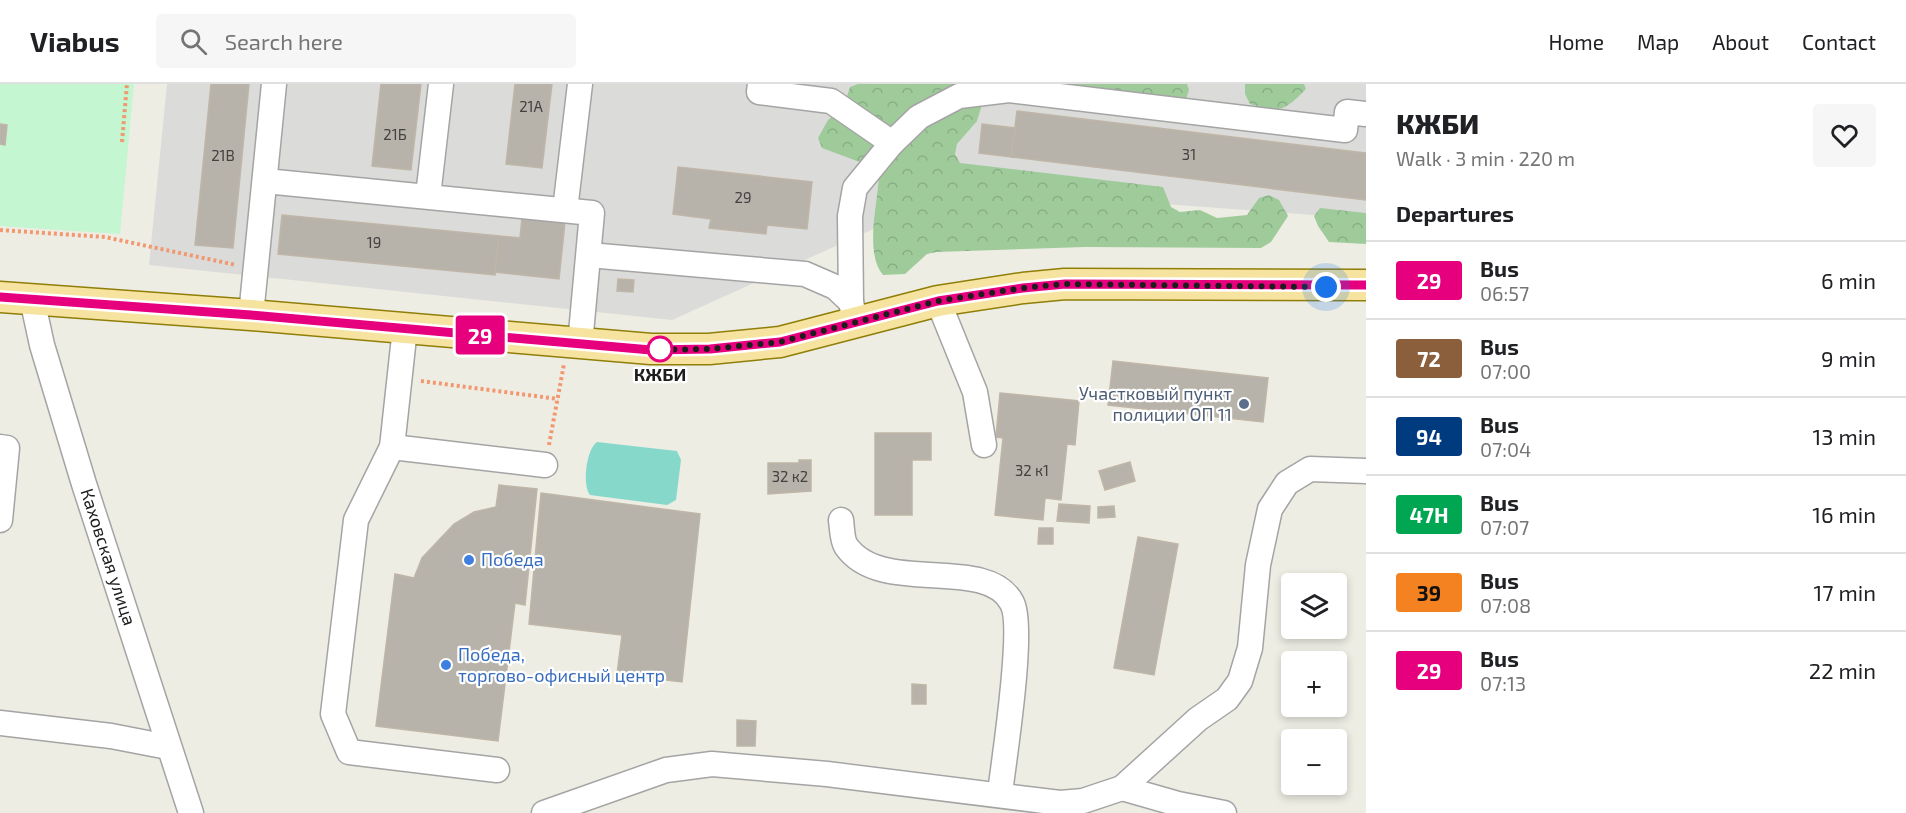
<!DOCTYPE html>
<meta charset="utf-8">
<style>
body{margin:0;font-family:"Exo 2",sans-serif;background:#f6f6f6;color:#202124;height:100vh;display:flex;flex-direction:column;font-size:22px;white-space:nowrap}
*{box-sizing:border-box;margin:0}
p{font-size:20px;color:#757577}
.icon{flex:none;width:33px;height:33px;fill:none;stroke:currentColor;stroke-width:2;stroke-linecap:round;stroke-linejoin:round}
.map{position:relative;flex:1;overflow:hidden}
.panel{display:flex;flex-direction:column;background:#fff;width:540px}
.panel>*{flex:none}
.badge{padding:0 12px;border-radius:4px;font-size:21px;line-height:39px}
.controls{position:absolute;left:1281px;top:489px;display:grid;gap:12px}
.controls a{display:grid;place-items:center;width:66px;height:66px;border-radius:6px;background:#fff;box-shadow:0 3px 9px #0003;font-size:30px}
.you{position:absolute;width:30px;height:30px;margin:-15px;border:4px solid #fff;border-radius:50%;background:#1a73e8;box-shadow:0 0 0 9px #1a73e833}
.map>.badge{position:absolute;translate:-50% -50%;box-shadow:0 0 0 3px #fff}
h2{padding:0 30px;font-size:22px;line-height:54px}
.round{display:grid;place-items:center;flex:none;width:63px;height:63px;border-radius:6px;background:#f6f6f6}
.overview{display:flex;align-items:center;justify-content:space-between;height:102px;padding:0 30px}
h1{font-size:28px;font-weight:800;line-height:45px}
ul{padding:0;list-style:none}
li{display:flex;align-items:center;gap:18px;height:78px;padding:0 30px;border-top:2px solid #e0e0e0}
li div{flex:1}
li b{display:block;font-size:22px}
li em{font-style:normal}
li .badge{min-width:66px;font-weight:700;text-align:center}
header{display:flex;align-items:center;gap:36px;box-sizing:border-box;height:84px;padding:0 30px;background:#fff;border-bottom:2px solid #e0e0e0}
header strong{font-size:28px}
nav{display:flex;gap:33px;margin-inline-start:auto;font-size:21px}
.search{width:420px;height:54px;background:#f6f6f6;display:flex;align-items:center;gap:15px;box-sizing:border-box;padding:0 21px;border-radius:6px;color:#757577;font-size:22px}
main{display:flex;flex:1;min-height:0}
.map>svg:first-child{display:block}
</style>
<header>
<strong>Viabus</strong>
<div class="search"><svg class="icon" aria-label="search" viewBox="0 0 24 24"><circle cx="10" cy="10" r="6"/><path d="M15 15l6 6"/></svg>Search here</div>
<nav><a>Home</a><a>Map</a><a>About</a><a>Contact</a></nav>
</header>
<main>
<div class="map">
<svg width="1366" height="729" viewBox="0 0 1366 729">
<defs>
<pattern id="forest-crowns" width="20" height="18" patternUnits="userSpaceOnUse" patternTransform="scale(1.5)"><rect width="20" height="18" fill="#9fcb9b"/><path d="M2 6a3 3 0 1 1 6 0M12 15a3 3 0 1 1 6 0" fill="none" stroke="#88ae85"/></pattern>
</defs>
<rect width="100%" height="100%" fill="#eeede4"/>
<!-- residential -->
<polygon fill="#dbdbda" points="167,0 1366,0 1366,135 962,105 672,236 149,181"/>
<!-- forest -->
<g fill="url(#forest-crowns)">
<path d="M858 0H1187L1189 6 1186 15 986 8 977 37 957 60 955 70 960 79 1163 103 1171 123 1180 128 1200 126 1217 134 1247 131 1259 114 1269 111 1279 116 1288 132 1271 158 1261 164 1085 163 937 168 927 170 905 190 883 191C864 168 878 120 879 91L873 83 822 64 818 54 828 36 844 22 850 3Z"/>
<path d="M1245 0H1304L1306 5C1284 27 1280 30 1250 20L1245 10Z"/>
<polygon points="1320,124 1366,129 1366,160 1329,158 1318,142 1314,132"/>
</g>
<!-- park -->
<polygon fill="#c3f6d1" points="0,0 134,0 120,150 0,142"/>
<!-- pitch -->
<path fill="#86d9ca" d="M597 358 677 367 681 376 676 416 667 421 590 411C582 402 586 365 597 358Z"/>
<!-- building -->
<g fill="#b7b3aa" stroke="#bfb6a7" stroke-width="1.5">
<polygon points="211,0 249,0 233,164 195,161"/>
<polygon points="381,0 421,0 411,86 372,82"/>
<polygon points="515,0 552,0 542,84 506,80"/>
<polygon points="1017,27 1366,69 1366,116 1011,73"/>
<polygon points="0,40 7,41 5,61 0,60"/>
<polygon points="982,40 1015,44 1011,73 979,69"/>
<polygon points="678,83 812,98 807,145 767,141 766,150 709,144 711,135 673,130"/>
<polygon points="282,131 499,152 495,191 278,170"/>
<polygon points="522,134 565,138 559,195 495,188 499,152 520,154"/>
<polygon points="618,195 634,196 633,208 617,207"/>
<polygon points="1113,277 1268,294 1263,338 1108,321"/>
<polygon points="1000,309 1079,317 1075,361 1067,360 1061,416 1045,414 1043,436 995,431 1003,354 996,353"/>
<polygon points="875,349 931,349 931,376 912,376 912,431 875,431"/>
<polygon points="799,376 811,376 811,407 768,410 768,379 799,379"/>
<polygon points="1130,378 1135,397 1105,406 1099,387"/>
<polygon points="499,401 537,405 525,521 515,519 498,657 376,642 395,490 414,494 422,474 454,440 474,428 496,423"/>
<polygon points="541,409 700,430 682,598 617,590 622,551 529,540"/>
<polygon points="1059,420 1090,422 1089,439 1057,437"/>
<polygon points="1114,422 1115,433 1098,434 1098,423"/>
<polygon points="1039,444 1053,444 1053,460 1038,460"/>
<polygon points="1138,453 1178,460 1154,591 1114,584"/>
<polygon points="912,600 926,601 926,620 912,620"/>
<polygon points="737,636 756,637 755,662 737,662"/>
</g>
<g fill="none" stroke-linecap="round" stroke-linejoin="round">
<defs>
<g id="minor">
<polyline points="760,0 759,8 831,17 892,59"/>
<polyline points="265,97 592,129 580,260"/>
<polyline points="428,112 441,0"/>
<polyline points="565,126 580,0"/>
<polyline points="589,171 805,190 835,203 851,218"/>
<polyline points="32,215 42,261 84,400 191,729"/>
<polyline points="938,217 975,308 984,361"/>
<polyline points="251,231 274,0"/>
<polyline points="855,237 851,218 850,132 855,104 892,59 919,33 959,12 1009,6 1345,46 1347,28 1366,30"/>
<polyline points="405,244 392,363 356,436 333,630 349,668 497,686"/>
<polyline points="0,363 7,364 0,436"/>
<polyline points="392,363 545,381"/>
<path d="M841 436C842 443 842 456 846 462 881 513 987 470 1012 519 1025 543 1004 675 1000 709"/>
<polyline points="0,639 111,652 168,663"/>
<polyline points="1122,704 1178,720 1224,729"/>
<polyline points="544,729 666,686 712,680 827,690 1060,719 1083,717 1122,704 1198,635 1227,615 1240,597 1250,564 1258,481 1270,425 1287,399 1310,385 1366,387"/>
</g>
<polyline id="major" points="0,213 251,231 651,265 709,265 780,258 938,217 1023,204 1065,200 1366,201"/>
</defs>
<!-- minor casing -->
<use href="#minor" stroke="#a4a4a4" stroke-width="27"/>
<!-- major casing -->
<use href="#major" stroke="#8f7e08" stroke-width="33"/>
<!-- path -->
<g stroke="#f29871" stroke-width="4" stroke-dasharray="3 3" stroke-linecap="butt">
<polyline points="122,58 127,0"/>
<polyline points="0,146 105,153 236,181"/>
<polyline points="421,297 558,315"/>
<polyline points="549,361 564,280"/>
</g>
<!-- minor -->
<use href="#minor" stroke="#fff" stroke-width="24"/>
<!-- major -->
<use href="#major" stroke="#f7e3a0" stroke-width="30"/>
</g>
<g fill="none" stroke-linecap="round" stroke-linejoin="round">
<defs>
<polyline id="line" points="0,213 251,231 651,266 710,265 780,258 938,217 1023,204 1065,200 1366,201"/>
</defs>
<!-- line casing -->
<use href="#line" stroke="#fff" stroke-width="14"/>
<!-- line -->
<use href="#line" stroke="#e6007e" stroke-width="9"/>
<!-- walk -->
<polyline stroke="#1d1d1d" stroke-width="6" stroke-dasharray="0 10.8" points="660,265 651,266 710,265 780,258 938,217 1023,204 1065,200 1326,203"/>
</g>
<!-- markers -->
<circle fill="#fff" stroke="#e6007e" stroke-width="3" cx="660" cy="265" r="12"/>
<circle fill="#5c6f8a" stroke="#fff" stroke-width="2" cx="1244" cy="320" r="6"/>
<g fill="#3f7fe0" stroke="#fff" stroke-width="2">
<circle cx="469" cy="476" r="6"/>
<circle cx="446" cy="581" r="6"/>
</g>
<g text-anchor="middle" stroke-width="4.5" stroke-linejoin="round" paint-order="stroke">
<!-- number labels -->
<g font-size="15" fill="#444240">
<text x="531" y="28">21А</text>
<text x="395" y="56">21Б</text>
<text x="1189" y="76">31</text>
<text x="223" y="77">21В</text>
<text x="743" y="119">29</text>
<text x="374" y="164">19</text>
<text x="1032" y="392">32 к1</text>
<text x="790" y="398">32 к2</text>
</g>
<!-- stop labels -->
<g font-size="18" font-weight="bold" fill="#1d1d1d" stroke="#fff">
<text x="660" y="297">КЖБИ</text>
</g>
<!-- service labels -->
<g font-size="18" fill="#4e5e75" stroke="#fff" text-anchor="end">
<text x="1232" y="316">Участковый пункт<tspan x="1232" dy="21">полиции ОП 11</tspan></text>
</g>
<!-- street labels -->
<g font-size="18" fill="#1d1d1d" stroke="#fff">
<text transform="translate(108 473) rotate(72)" y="6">Каховская улица</text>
</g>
<!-- shop labels -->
<g font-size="18" fill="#366cbe" stroke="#fff" text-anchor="start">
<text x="481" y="482">Победа</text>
<text x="458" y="577">Победа,<tspan x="458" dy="21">торгово-офисный центр</tspan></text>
</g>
</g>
</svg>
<div class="controls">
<a><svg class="icon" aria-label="layers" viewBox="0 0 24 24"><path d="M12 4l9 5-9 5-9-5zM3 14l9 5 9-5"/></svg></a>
<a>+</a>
<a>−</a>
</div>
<div class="you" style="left:1326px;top:203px"></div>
<b class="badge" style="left:480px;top:251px;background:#e6007e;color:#fff">29</b>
</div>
<section class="panel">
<div class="overview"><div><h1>КЖБИ</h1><p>Walk · 3 min · 220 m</p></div><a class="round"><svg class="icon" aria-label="heart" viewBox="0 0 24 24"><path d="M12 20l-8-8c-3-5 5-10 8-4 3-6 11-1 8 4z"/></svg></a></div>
<h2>Departures</h2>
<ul>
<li><span class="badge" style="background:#e6007e;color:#fff">29</span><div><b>Bus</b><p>06:57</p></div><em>6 min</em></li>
<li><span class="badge" style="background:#8b5e3c;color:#fff">72</span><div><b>Bus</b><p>07:00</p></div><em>9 min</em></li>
<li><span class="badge" style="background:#003b80;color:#fff">94</span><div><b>Bus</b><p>07:04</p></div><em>13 min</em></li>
<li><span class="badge" style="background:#00a651;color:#fff">47Н</span><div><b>Bus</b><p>07:07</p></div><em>16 min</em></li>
<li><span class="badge" style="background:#f58220;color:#111">39</span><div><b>Bus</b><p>07:08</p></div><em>17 min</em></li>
<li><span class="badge" style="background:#e6007e;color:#fff">29</span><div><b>Bus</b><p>07:13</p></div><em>22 min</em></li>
</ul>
</section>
</main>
